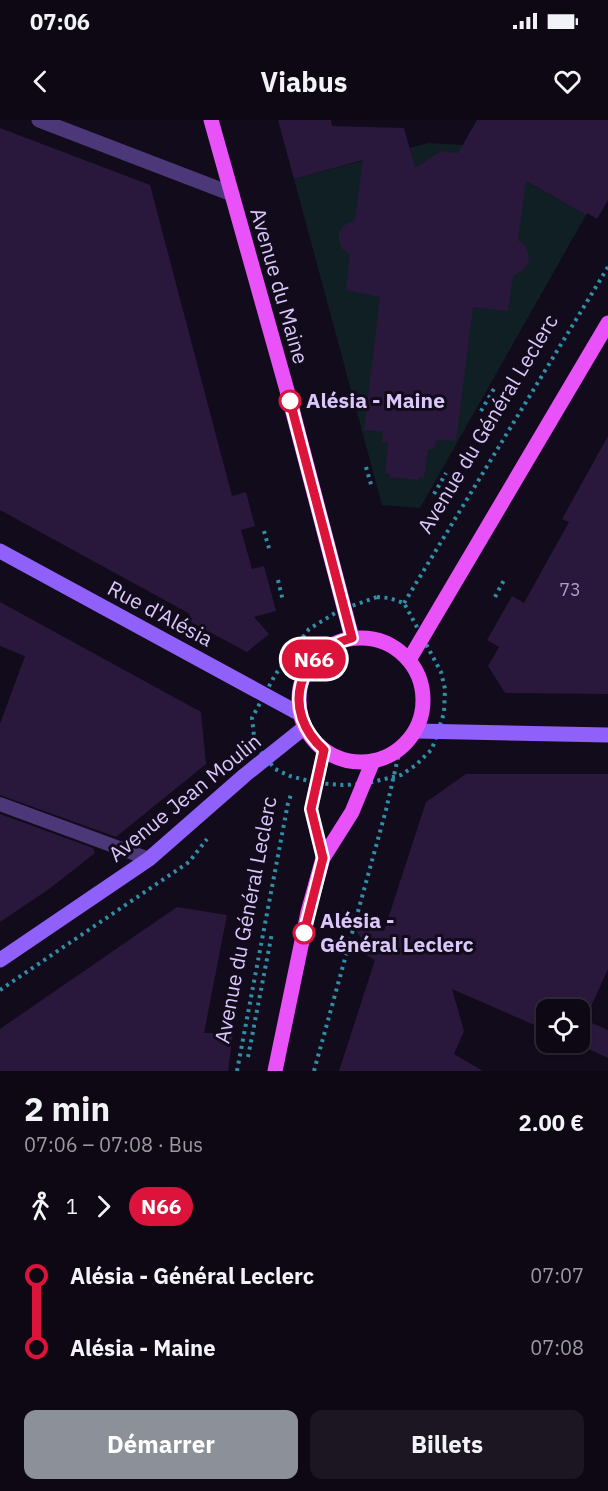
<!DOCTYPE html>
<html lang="fr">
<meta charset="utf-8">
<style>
body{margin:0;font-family:"IBM Plex Sans",sans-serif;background:#1c1622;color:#f1f3f6;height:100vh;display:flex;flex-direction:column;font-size:22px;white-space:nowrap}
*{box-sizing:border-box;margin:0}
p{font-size:20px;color:#9b9aa0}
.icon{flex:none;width:33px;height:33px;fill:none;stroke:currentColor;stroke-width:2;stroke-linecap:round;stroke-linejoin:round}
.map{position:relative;height:951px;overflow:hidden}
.details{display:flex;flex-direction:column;background:#0e0814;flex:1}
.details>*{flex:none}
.badge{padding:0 12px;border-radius:20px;font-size:21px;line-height:39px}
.tools{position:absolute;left:536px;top:879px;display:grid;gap:12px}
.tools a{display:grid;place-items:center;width:54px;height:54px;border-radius:12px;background:#0e0814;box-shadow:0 2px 4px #0004,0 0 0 2px #2e2934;font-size:30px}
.map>.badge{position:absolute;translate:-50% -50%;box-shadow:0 0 0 3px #fff}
.legs{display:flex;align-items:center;gap:9px;height:66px;padding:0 24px;font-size:20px}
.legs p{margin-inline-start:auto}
.summary{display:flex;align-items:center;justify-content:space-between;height:102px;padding:0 24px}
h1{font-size:33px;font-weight:800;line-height:45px}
.action{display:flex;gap:12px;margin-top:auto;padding:12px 24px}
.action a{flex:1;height:69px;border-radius:12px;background:#8c9099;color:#fff;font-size:24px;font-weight:800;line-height:69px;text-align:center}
.action a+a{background:#1c1622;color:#f1f3f6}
ul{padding:0 24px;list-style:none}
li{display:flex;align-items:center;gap:21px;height:72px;font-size:22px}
li i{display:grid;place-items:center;width:9px;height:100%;margin:0 8px;background:currentColor}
li i::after{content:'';width:15px;height:15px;margin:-8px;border:4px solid;border-radius:50%;background:#0e0814}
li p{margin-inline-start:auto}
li:first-child i{background:linear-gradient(#0000 50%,currentColor 0)}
li:last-child i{background:linear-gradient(currentColor 50%,#0000 0)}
.status{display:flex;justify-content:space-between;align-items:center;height:42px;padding:0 30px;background:#0e0814;direction:ltr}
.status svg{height:16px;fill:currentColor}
header{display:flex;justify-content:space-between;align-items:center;height:78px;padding:0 24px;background:#0e0814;font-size:27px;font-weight:800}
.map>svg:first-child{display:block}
</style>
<div class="status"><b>07:06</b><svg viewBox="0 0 49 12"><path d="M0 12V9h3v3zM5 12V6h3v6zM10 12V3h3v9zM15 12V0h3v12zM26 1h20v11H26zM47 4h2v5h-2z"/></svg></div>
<header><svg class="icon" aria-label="back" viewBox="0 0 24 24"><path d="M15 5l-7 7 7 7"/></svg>Viabus<svg class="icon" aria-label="heart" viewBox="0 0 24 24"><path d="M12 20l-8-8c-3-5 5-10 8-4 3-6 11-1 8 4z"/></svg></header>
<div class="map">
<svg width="608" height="951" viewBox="0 0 608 951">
<rect width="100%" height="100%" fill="#120b1b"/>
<!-- green -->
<polygon fill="#0f1f24" points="428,23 462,25 586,95 420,388 382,385 294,59"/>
<!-- building -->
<g fill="#29183b">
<polygon points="278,0 331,0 332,6 404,8 415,48 441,31 458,33 477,0 608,0 608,80 597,99 587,93 586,95 526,61 518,120 526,127 529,136 528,144 523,150 513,156 508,191 473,187 456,321 436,320 434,329 428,329 424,357 419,357 418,360 390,357 390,354 385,353 388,323 382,322 383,312 364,310 380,177 346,170 350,134 342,129 339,120 339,112 346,104 355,100 363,40 294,59"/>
<polygon points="0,8 150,65 232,376 246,372 255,406 241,410 252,449 264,446 276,491 254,497 269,514 247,532 187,500 190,494 0,390"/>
<polygon points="608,316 608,574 505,573 488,546 499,527 487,520 512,476 524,483 569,402 562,399"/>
<polygon points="0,482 201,592 206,644 116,717 0,675 0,604 25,536 0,526"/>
<polygon points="466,654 608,654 608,849 585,900 608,910 608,938 573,922 579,922 579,890 546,890 546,910 452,869 464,911 454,934 483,951 339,951 375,840 357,830 361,818 342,789 384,811 426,682"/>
<polygon points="0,694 93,728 95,733 49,769 0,802"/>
<polygon points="177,787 227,795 204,913 233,913 228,951 0,951 0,909"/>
</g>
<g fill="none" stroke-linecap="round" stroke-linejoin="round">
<!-- path -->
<g stroke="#308ea8" stroke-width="4" stroke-dasharray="3 4.5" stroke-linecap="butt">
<polyline points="481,291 495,267"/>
<polyline points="366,347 372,368"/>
<polyline points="434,374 446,353"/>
<polyline points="264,411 270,432"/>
<polyline points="278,460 283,481"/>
<polygon points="377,477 389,478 404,483 441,552 445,569 444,593 432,629 416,645 401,655 364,664 343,665 317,663 290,656 275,649 255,625 252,598 275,555 309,509 340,490"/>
<polyline points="495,477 504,460"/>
<polyline points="404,483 608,147"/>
<polyline points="0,870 189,742 207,719"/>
<polyline points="248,937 272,813"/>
<polyline points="237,951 288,683 292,672"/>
<polyline points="314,951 386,690 400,629"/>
</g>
<!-- lane -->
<g stroke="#4c3878" stroke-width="14">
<polyline points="0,684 149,739"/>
<polyline points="323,738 311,689 324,630"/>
</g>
<!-- street -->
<polyline stroke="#4c3878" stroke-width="15" points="39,0 232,74"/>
<!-- secondary -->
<g stroke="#8f61fa" stroke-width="15">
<polyline points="0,431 300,594"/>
<polyline points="416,611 608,615"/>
<polyline points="0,840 149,739 245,655 305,607"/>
</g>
<!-- primary -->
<g stroke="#e952f9" stroke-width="15">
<polyline points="211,0 290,281 352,518"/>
<circle cx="361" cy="580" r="62"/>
<polyline points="409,540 608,203"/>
<polyline points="275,951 308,792 323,738 352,692 373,641"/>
</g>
</g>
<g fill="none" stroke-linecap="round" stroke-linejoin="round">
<defs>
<path id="line-1" d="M290 281 352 518C297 532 280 591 324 630L311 689 323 738 304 813"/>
</defs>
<!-- line-1 casing -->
<use href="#line-1" stroke="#fff" stroke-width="14"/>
<!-- line-1 -->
<use href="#line-1" stroke="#dc143c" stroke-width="9"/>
</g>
<!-- markers -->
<g fill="#fff" stroke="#dc143c" stroke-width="3">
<circle cx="290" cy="281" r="10"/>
<circle cx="304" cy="813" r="10"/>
</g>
<g text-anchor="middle" stroke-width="6" stroke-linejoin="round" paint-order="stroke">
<!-- number labels -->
<g font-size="18" fill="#af9bcc">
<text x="570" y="476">73</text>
</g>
<!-- street labels -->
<g font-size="21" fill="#dcc7fd" stroke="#120b1b">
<text transform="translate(279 166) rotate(74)" y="7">Avenue du Maine</text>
<text transform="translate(488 304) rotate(-59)" y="7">Avenue du Général Leclerc</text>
<text transform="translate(160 494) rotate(28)" y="7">Rue d'Alésia</text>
<text transform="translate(185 678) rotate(-39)" y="7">Avenue Jean Moulin</text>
<text transform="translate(246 800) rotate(-79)" y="7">Avenue du Général Leclerc</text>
</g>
<!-- stop labels -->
<g font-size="21" font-weight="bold" fill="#dcc7fd" stroke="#120b1b" text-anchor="start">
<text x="306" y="288">Alésia - Maine</text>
<text x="320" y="808">Alésia -<tspan x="320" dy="24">Général Leclerc</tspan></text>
</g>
</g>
</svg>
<div class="tools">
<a><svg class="icon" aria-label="locate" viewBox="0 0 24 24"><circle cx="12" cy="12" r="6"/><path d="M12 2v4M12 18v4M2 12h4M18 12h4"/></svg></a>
</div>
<b class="badge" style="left:314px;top:539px;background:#dc143c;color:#fff">N66</b>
</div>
<section class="details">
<div class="summary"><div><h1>2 min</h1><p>07:06 – 07:08 · Bus</p></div><b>2.00 €</b></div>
<div class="legs"><svg class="icon" aria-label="walk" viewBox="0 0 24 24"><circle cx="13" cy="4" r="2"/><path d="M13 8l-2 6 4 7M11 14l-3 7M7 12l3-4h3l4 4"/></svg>1<svg class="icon" aria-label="forward" viewBox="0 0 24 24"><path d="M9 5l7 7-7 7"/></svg><b class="badge" style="background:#dc143c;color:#fff">N66</b></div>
<ul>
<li><i style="color:#dc143c"></i><b>Alésia - Général Leclerc</b><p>07:07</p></li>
<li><i style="color:#dc143c"></i><b>Alésia - Maine</b><p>07:08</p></li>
</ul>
<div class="action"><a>Démarrer</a><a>Billets</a></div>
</section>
